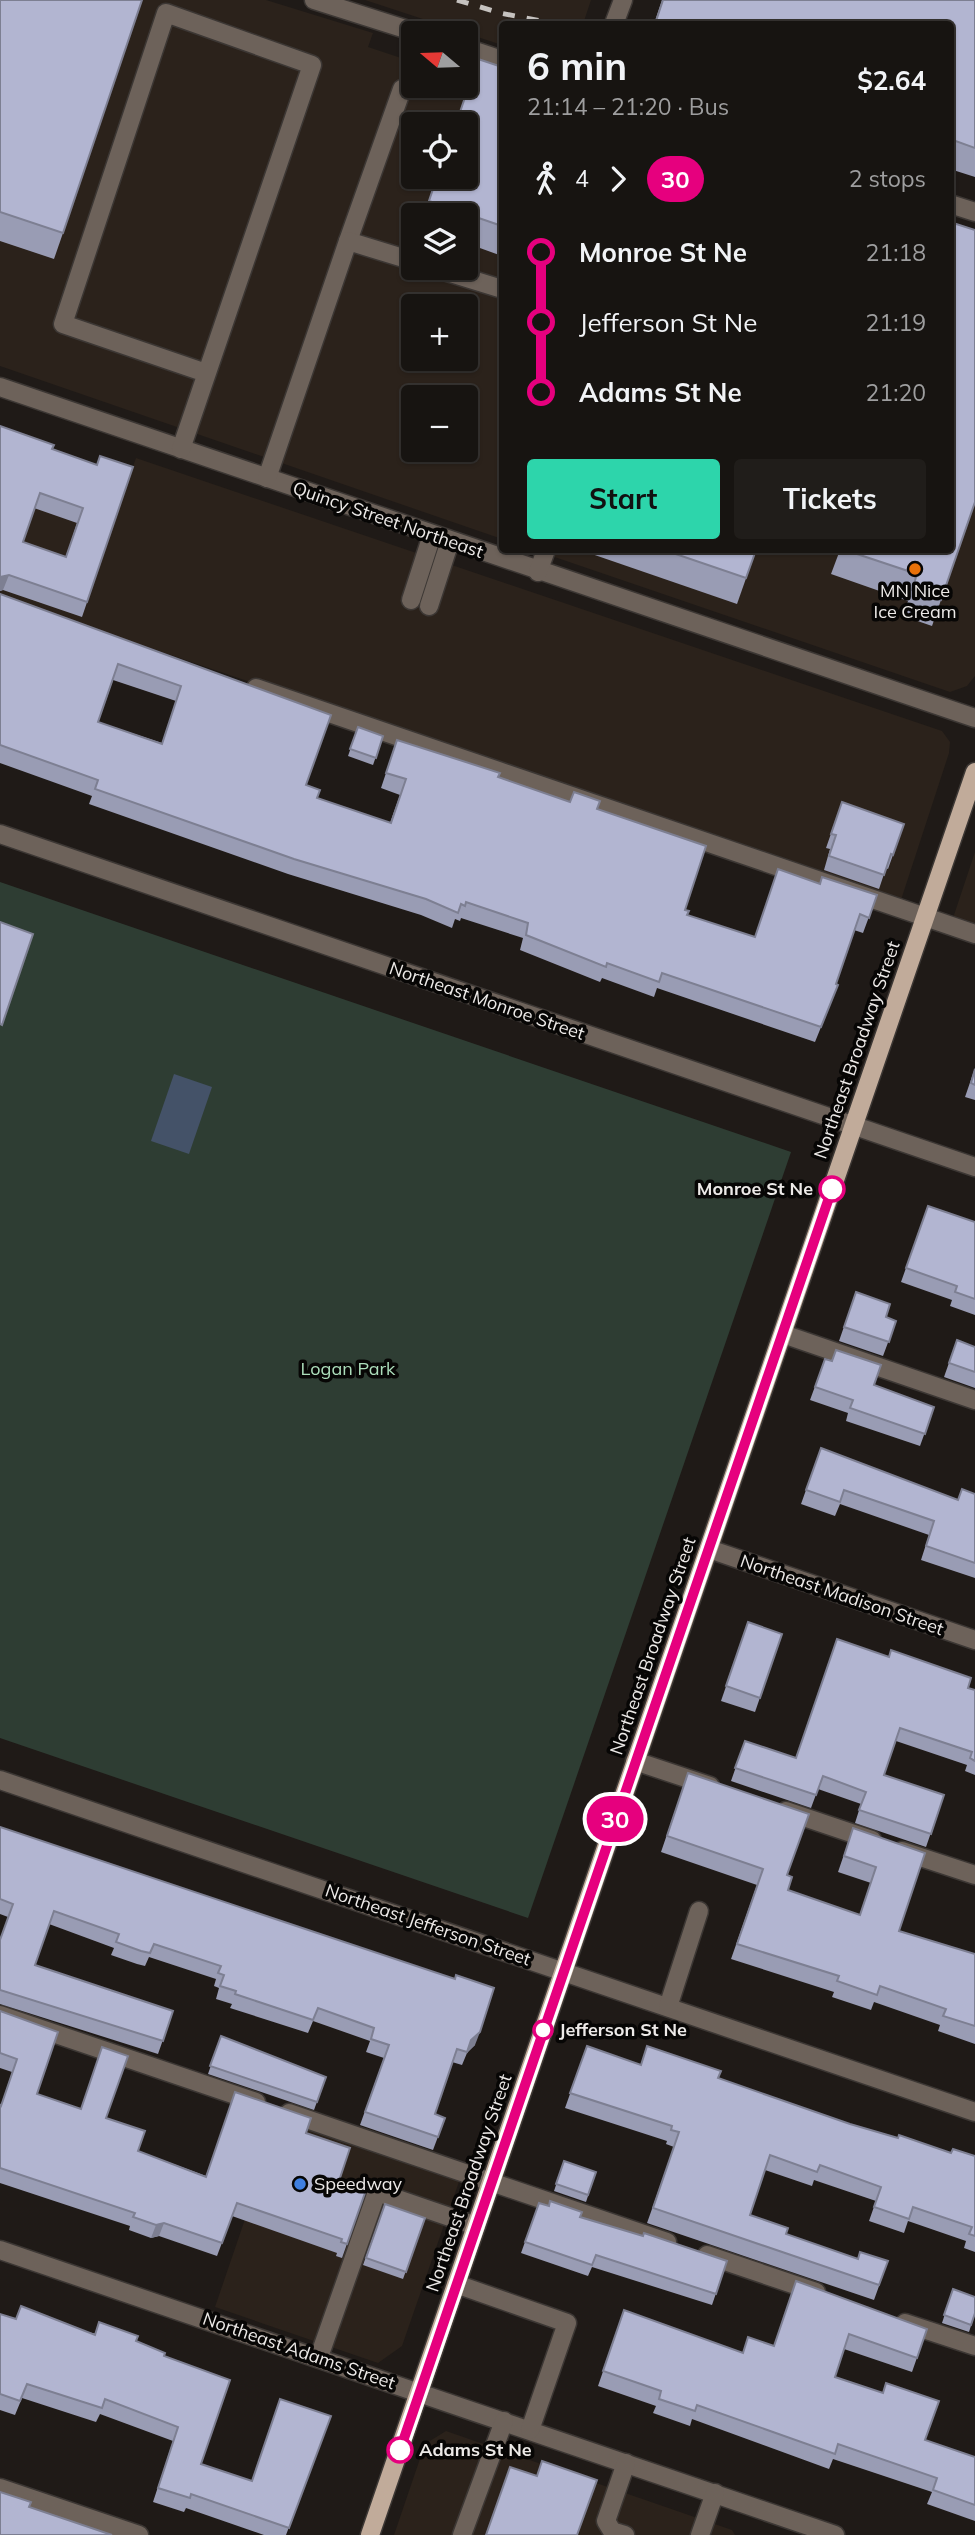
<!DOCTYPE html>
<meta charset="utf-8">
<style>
body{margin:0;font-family:Mulish,sans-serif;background:#201d1a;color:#f1f3f6;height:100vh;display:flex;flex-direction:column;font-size:26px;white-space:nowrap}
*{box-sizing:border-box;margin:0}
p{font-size:23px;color:#9e9e9f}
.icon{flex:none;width:38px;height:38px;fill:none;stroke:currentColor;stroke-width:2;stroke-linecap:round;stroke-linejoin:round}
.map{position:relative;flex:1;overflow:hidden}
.side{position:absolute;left:499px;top:21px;width:455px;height:532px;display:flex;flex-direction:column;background:#171411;border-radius:7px;box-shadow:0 2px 5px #0004,0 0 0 2px #363331}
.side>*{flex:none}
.badge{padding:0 14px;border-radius:23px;font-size:24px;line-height:46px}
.needle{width:46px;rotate:289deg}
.fabs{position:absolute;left:401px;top:21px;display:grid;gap:14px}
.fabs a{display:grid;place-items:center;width:77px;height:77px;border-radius:7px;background:#171411;box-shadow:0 2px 5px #0004,0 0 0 2px #363331;font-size:35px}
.map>.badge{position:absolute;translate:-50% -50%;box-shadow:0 0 0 4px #fff}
.legs{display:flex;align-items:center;gap:10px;height:77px;padding:0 28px;font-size:23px}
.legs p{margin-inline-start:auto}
.summary{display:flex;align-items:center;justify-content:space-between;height:119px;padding:0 28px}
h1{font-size:38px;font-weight:700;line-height:52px}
.action{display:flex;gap:14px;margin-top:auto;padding:14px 28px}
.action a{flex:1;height:80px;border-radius:7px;background:#2dd5ab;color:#111;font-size:28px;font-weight:700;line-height:80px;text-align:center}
.action a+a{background:#201d1a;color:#f1f3f6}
ul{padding:0 28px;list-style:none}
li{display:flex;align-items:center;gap:24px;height:70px;font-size:26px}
li i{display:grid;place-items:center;width:10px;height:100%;margin:0 9px;background:currentColor}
li i::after{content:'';width:18px;height:18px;margin:-9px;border:5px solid;border-radius:50%;background:#171411}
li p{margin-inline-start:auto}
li:first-child i{background:linear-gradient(#0000 50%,currentColor 0)}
li:last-child i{background:linear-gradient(currentColor 50%,#0000 0)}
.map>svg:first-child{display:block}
</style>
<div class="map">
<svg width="975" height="2535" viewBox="0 0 975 2535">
<rect width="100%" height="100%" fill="#1f1a17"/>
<!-- built -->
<g fill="#2b221b" fill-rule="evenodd">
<path d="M0 0H266L373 33 368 47 413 62V86H466V79L502 93V539L0 366ZM413 124H466V177H413ZM413 215H466V268H413ZM413 306H466V359H413ZM413 397H466V450H413Z"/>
<polygon points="365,0 591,0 583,24 502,24 502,45"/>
<polygon points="975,255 975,676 967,686 950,692 534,550 950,550"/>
<polygon points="0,434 129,478 136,458 942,731 950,742 949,753 900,903 0,597"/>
<polygon points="975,852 975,928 952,921"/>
<polygon points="281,2114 461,2176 402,2346 378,2363 215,2307"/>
<polygon points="446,2431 732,2530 735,2535 394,2535 425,2444"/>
</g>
<!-- green -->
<polygon fill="#2e3d33" points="0,882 791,1152 528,1918 0,1738"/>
<!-- water -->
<polygon fill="#445268" points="174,1074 212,1087 189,1154 151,1141"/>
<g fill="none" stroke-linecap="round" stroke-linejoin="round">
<defs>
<g id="minor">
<polyline points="314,0 418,33"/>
<polyline points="614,24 623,0"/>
<polyline points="466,48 502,60"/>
<polyline points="950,204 975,212"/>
<polyline points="348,241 402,89"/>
<polyline points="434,268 502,289"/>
<polyline points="0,387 975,718"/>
<polyline points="181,449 312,65 166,13 63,324 206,373"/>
<polyline points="267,478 348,241 413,261"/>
<polyline points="538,572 546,550"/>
<polyline points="411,600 432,535"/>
<polyline points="429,606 450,541"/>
<polyline points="256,688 975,934"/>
<polyline points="0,834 975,1167"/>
<polyline points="783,1334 975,1400"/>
<polyline points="709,1549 975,1640"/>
<polyline points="635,1761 710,1786"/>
<polyline points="0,1780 975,2112"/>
<polyline points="786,1811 872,1840"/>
<polyline points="902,1851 975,1875"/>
<polyline points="668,2007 699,1911"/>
<polyline points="0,2015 256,2102"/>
<polyline points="289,2113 667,2242"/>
<polyline points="0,2250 835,2535"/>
<polyline points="707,2255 816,2292"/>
<polyline points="456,2284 567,2323 530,2430"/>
<polyline points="905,2323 975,2346"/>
<polyline points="319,2357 377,2192 476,2226"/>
<polyline points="0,2488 139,2535"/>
<polyline points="462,2535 504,2421"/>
<polyline points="625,2535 612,2531 606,2521 626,2463"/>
<polyline points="700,2535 715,2493"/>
</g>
<polyline id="major" points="370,2535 975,772"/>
</defs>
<!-- minor casing -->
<use href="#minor" stroke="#3c3734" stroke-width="21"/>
<!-- major casing -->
<use href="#major" stroke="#3c3734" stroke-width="21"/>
<!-- minor -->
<use href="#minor" stroke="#6d625a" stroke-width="18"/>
<!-- major -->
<use href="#major" stroke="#c1ab9a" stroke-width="18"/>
<!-- rail -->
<polyline stroke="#c5c2bf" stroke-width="5" stroke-dasharray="12 12" stroke-linecap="butt" points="457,0 500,13 556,24"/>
</g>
<!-- wall -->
<g fill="#999cb4" fill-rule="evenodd">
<polygon points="0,0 63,233 54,259 0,241"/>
<polygon points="662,0 975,0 975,177 950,169 950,24 654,24"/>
<polygon points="502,67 502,256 466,243 466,215 424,215 437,177"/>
<path d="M0 426 52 449 97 465 133 467 82 617 3 590 0 591ZM34 508 77 523 66 557 23 542Z"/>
<polygon points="587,550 756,550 737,604 586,552"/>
<polygon points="840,550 950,550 941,600 932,626 903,616 908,601 831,574"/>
<path d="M0 594 331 715 306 785 317 798 390 823 400 795 381 788 397 740 498 777 570 802 597 809 685 910 687 915 754 937 820 884 877 895 863 933 854 930 836 984 832 1000 815 1042 657 988 654 997 602 978 600 982 520 950 523 938 461 918 460 921 455 919 452 928 421 915 288 874 89 804 92 796 0 763ZM113 680 176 701 162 743 98 722Z"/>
<polygon points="358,727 383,736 373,765 348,756"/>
<polygon points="842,802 904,824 888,869 886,868 879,889 824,870 830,849 826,848"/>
<polygon points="975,1068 975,1100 965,1097"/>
<polygon points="928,1206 975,1222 975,1315 950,1306 952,1300 901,1282"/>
<polygon points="856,1292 886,1317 896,1321 883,1356 839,1341"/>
<polygon points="957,1340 975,1347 975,1388 944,1377"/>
<polygon points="825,1359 874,1385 934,1407 920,1446 846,1421 848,1413 810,1400"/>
<polygon points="821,1448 958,1500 975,1494 975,1578 921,1560 929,1535 840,1504 835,1516 801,1504"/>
<polygon points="748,1622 782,1634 755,1712 721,1701"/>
<polygon points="968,1688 975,1690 975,1775 965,1771 967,1765 896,1741 884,1775 944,1795 926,1847 855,1823 861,1804 818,1789 811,1808 731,1781 745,1741 795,1758"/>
<polygon points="688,1773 787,1875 788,1890 860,1915 871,1883 838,1872 853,1828 925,1853 899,1931 975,1954 975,2044 938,2031 940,2025 874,2002 871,2010 832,1997 834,1992 731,1959 757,1885 661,1852"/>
<polygon points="0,1827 475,2045 467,2053 462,2065 452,2062 435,2114 445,2118 433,2150 360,2125 384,2058 366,2052 370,2041 313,2021 308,2033 230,2008 232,2004 216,1999 219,1988 214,1986 216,1979 149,1957 145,1966 137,1964 111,1955 114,1948 49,1924 35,1965 173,2011 158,2054 0,2004 0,1940 8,1917 0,1914"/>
<polygon points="0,2011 37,2094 106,2118 138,2151 206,2176 306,2133 339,2181 366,2190 342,2258 336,2256 337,2253 232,2216 217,2256 159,2236 151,2238 129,2230 130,2226 0,2183 0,2105 1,2106 12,2072 0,2068"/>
<polygon points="221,2036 326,2077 314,2110 208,2074"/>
<polygon points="587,2046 641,2065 718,2078 850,2124 951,2153 975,2156 975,2252 964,2248 966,2241 908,2221 904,2233 869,2221 876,2201 814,2180 812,2186 765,2170 750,2215 786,2234 858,2259 888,2261 874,2300 647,2223 674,2147 666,2144 667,2141 565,2108"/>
<polygon points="564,2161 596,2172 586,2202 554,2191"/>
<polygon points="539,2203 580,2217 727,2261 712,2305 592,2267 588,2276 521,2253"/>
<polygon points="385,2204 425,2218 403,2279 363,2265"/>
<polygon points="796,2281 927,2329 912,2372 844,2349 835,2377 925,2440 975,2457 975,2521 927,2504 932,2492 833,2459 829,2469 692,2419 690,2426 653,2413 656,2406 598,2386 624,2310 743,2353 774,2346"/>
<polygon points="953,2289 975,2313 969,2332 942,2323"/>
<polygon points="0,2314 16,2319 136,2341 164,2356 201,2464 252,2481 331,2416 286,2535 264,2535 186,2508 184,2512 153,2502 173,2441 100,2414 96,2422 22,2398 15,2415 0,2410"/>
</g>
<!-- shaded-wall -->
<g fill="#7d7f92">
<polygon points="9,575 3,590 0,591 0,577"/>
<polygon points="480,2032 475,2045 466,2053 471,2040"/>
<polygon points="164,2223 159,2236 151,2238 156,2225"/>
</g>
<!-- building -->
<g fill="#b2b5d1" stroke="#7d7f92" stroke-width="2" fill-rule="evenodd">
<polygon points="0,0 142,0 63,233 0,212"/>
<polygon points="663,0 975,0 975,148 950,139 950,24 655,24"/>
<polygon points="478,59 502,67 502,226 429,201 437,177 466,177 466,124 456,124"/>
<polygon points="950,222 975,230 975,502 941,600 912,590 917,574 845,550 950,550"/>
<path d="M0 426 54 445 52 449 97 465 100 456 133 467 87 602 9 575 0 577ZM40 493 83 508 66 557 23 542Z"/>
<polygon points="664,550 756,550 746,578"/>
<path d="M0 594 331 715 306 785 320 790 317 798 391 823 406 779 386 773 397 740 500 773 498 777 570 802 574 792 600 801 597 809 706 846 685 910 689 911 687 915 755 937 778 869 820 884 822 877 877 895 869 918 860 914 836 984 838 985 821 1027 662 973 659 982 607 963 606 967 526 935 528 923 466 902 465 906 461 904 458 913 426 899 294 859 95 789 98 780 0 745ZM118 664 181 686 162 744 98 722Z"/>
<polygon points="358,727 383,736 376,758 350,749"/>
<polygon points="842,802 904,824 893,855 891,854 884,875 829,856 836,835 831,834"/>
<polygon points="0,922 33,934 2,1025 0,1024"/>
<polygon points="975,1069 975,1085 971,1083"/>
<polygon points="928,1206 975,1222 975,1299 955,1292 957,1286 906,1268"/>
<polygon points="856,1292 890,1304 886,1317 896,1321 889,1342 844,1327"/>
<polygon points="957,1340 975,1347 975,1372 949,1363"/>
<polygon points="836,1350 881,1365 874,1385 934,1407 925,1434 850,1408 853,1400 815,1387 825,1359 832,1361"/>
<polygon points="821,1448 958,1500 962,1489 975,1494 975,1563 926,1546 934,1521 844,1490 840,1502 806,1490"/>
<polygon points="748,1622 782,1634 760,1698 726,1686"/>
<polygon points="837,1639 889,1657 891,1650 971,1678 968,1688 975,1690 975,1761 970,1758 972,1752 900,1728 884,1775 944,1795 931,1834 859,1810 866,1792 823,1776 816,1795 735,1768 745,1741 796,1758"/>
<polygon points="688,1773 809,1814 787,1875 792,1877 788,1890 860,1915 876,1867 844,1856 853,1828 925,1853 899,1931 975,1954 975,2026 943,2016 946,2009 880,1986 877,1995 837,1981 839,1976 737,1944 763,1869 667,1836"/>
<polygon points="0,1827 455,1979 456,1975 494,1988 480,2032 471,2040 467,2052 457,2049 435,2114 445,2118 438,2137 365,2112 389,2045 371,2039 374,2028 318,2008 313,2020 235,1994 236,1991 220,1986 224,1975 218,1973 221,1966 154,1944 150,1953 141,1951 116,1942 119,1934 54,1911 35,1965 173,2011 163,2041 0,1990 0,1940 13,1904 0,1899"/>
<polygon points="0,2011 58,2032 37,2094 81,2109 102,2047 128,2056 106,2118 145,2131 138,2151 206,2177 235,2092 311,2118 306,2133 350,2148 339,2181 366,2190 347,2244 341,2242 342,2239 237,2203 222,2243 164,2223 156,2225 133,2217 135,2213 0,2168 0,2105 1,2106 17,2059 0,2053"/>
<polygon points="221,2036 326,2077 317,2102 210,2066"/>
<polygon points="587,2046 641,2065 647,2046 721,2071 718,2078 850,2124 898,2138 899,2135 951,2153 953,2149 975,2156 975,2236 969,2234 972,2227 913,2207 909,2219 874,2207 881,2187 820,2165 817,2172 770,2155 750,2215 788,2228 786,2234 858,2259 860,2252 888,2261 879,2285 653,2208 679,2132 671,2130 672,2126 570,2093"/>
<polygon points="564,2161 596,2172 588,2195 556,2184"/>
<polygon points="550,2201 582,2212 580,2217 643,2236 644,2233 727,2261 716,2294 596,2255 592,2265 525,2242 539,2203 549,2206"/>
<polygon points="385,2204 425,2218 406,2272 366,2258"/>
<polygon points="796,2281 927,2329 917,2358 849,2334 835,2377 883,2393 886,2383 939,2401 925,2440 975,2457 975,2505 933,2490 937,2478 838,2444 835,2454 697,2405 695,2411 659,2399 661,2391 603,2371 624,2310 743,2353 748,2337 774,2346"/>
<polygon points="953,2289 975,2297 975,2313 971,2325 944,2315"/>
<polygon points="21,2306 95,2335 99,2322 138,2336 136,2341 165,2353 164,2356 230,2380 201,2464 252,2481 280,2399 331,2416 289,2528 191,2494 190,2498 158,2488 178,2427 105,2399 102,2408 27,2384 20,2401 0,2394 0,2314 16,2319"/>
<polygon points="542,2461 597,2480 577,2535 486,2535 510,2467 537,2476"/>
<polygon points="0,2492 31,2502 29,2507 112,2535 0,2535"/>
</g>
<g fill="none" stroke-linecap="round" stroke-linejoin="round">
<defs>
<polyline id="line-1" points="400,2450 832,1189"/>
</defs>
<!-- line-1 casing -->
<use href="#line-1" stroke="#fff" stroke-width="16"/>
<!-- line-1 -->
<use href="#line-1" stroke="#e6007e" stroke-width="10"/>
</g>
<!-- markers -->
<circle fill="#e8710a" stroke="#070605" stroke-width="2.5" cx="915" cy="569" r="7"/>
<g fill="#fff" stroke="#e6007e" stroke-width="3.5">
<circle cx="832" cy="1189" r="12"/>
<circle cx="543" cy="2030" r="9"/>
<circle cx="400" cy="2450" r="12"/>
</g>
<circle fill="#3f7fe0" stroke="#070605" stroke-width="2.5" cx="300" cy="2184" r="7"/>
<g text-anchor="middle" stroke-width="7" stroke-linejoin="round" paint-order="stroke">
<!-- street labels -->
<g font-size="18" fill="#edeae8" stroke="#070605">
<text transform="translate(388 520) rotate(19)" y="6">Quincy Street Northeast</text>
<text transform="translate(487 1001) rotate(19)" y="6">Northeast Monroe Street</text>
<text transform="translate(857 1050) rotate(-71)" y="6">Northeast Broadway Street</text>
<text transform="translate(842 1595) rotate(19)" y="6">Northeast Madison Street</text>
<text transform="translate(653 1646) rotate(-71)" y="6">Northeast Broadway Street</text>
<text transform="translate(428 1925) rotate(19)" y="6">Northeast Jefferson Street</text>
<text transform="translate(469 2183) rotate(-71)" y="6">Northeast Broadway Street</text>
<text transform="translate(299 2351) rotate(19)" y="6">Northeast Adams Street</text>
</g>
<!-- poi labels -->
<g font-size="18" fill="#edeae8" stroke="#070605">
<text x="915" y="597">MN Nice<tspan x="915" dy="21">Ice Cream</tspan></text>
<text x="314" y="2190" text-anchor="start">Speedway</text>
</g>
<!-- stop labels -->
<g font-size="18" font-weight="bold" fill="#edeae8" stroke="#070605" text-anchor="start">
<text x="813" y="1195" text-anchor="end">Monroe St Ne</text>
<text x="559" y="2036">Jefferson St Ne</text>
<text x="419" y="2456">Adams St Ne</text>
</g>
<!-- park labels -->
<g font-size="18" fill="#acdebb" stroke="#070605">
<text x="348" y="1375">Logan Park</text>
</g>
</g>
</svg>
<div class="fabs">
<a><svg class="needle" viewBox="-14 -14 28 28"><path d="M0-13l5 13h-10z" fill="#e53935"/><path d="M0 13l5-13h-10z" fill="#9e9e9f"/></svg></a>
<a><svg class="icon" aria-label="locate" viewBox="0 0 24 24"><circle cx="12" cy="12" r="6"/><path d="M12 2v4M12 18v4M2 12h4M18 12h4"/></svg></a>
<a><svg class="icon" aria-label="layers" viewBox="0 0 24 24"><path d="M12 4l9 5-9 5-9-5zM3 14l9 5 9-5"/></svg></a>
<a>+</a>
<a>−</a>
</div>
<b class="badge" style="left:615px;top:1819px;background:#e6007e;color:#fff">30</b>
<section class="side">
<div class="summary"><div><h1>6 min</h1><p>21:14 – 21:20 · Bus</p></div><b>$2.64</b></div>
<div class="legs"><svg class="icon" aria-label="walk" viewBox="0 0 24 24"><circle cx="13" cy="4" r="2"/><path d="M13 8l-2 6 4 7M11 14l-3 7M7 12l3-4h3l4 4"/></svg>4<svg class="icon" aria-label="forward" viewBox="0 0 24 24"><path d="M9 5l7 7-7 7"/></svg><b class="badge" style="background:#e6007e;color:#fff">30</b><p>2 stops</p></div>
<ul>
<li><i style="color:#e6007e"></i><b>Monroe St Ne</b><p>21:18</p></li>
<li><i style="color:#e6007e"></i><span>Jefferson St Ne</span><p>21:19</p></li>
<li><i style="color:#e6007e"></i><b>Adams St Ne</b><p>21:20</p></li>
</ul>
<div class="action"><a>Start</a><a>Tickets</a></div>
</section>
</div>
